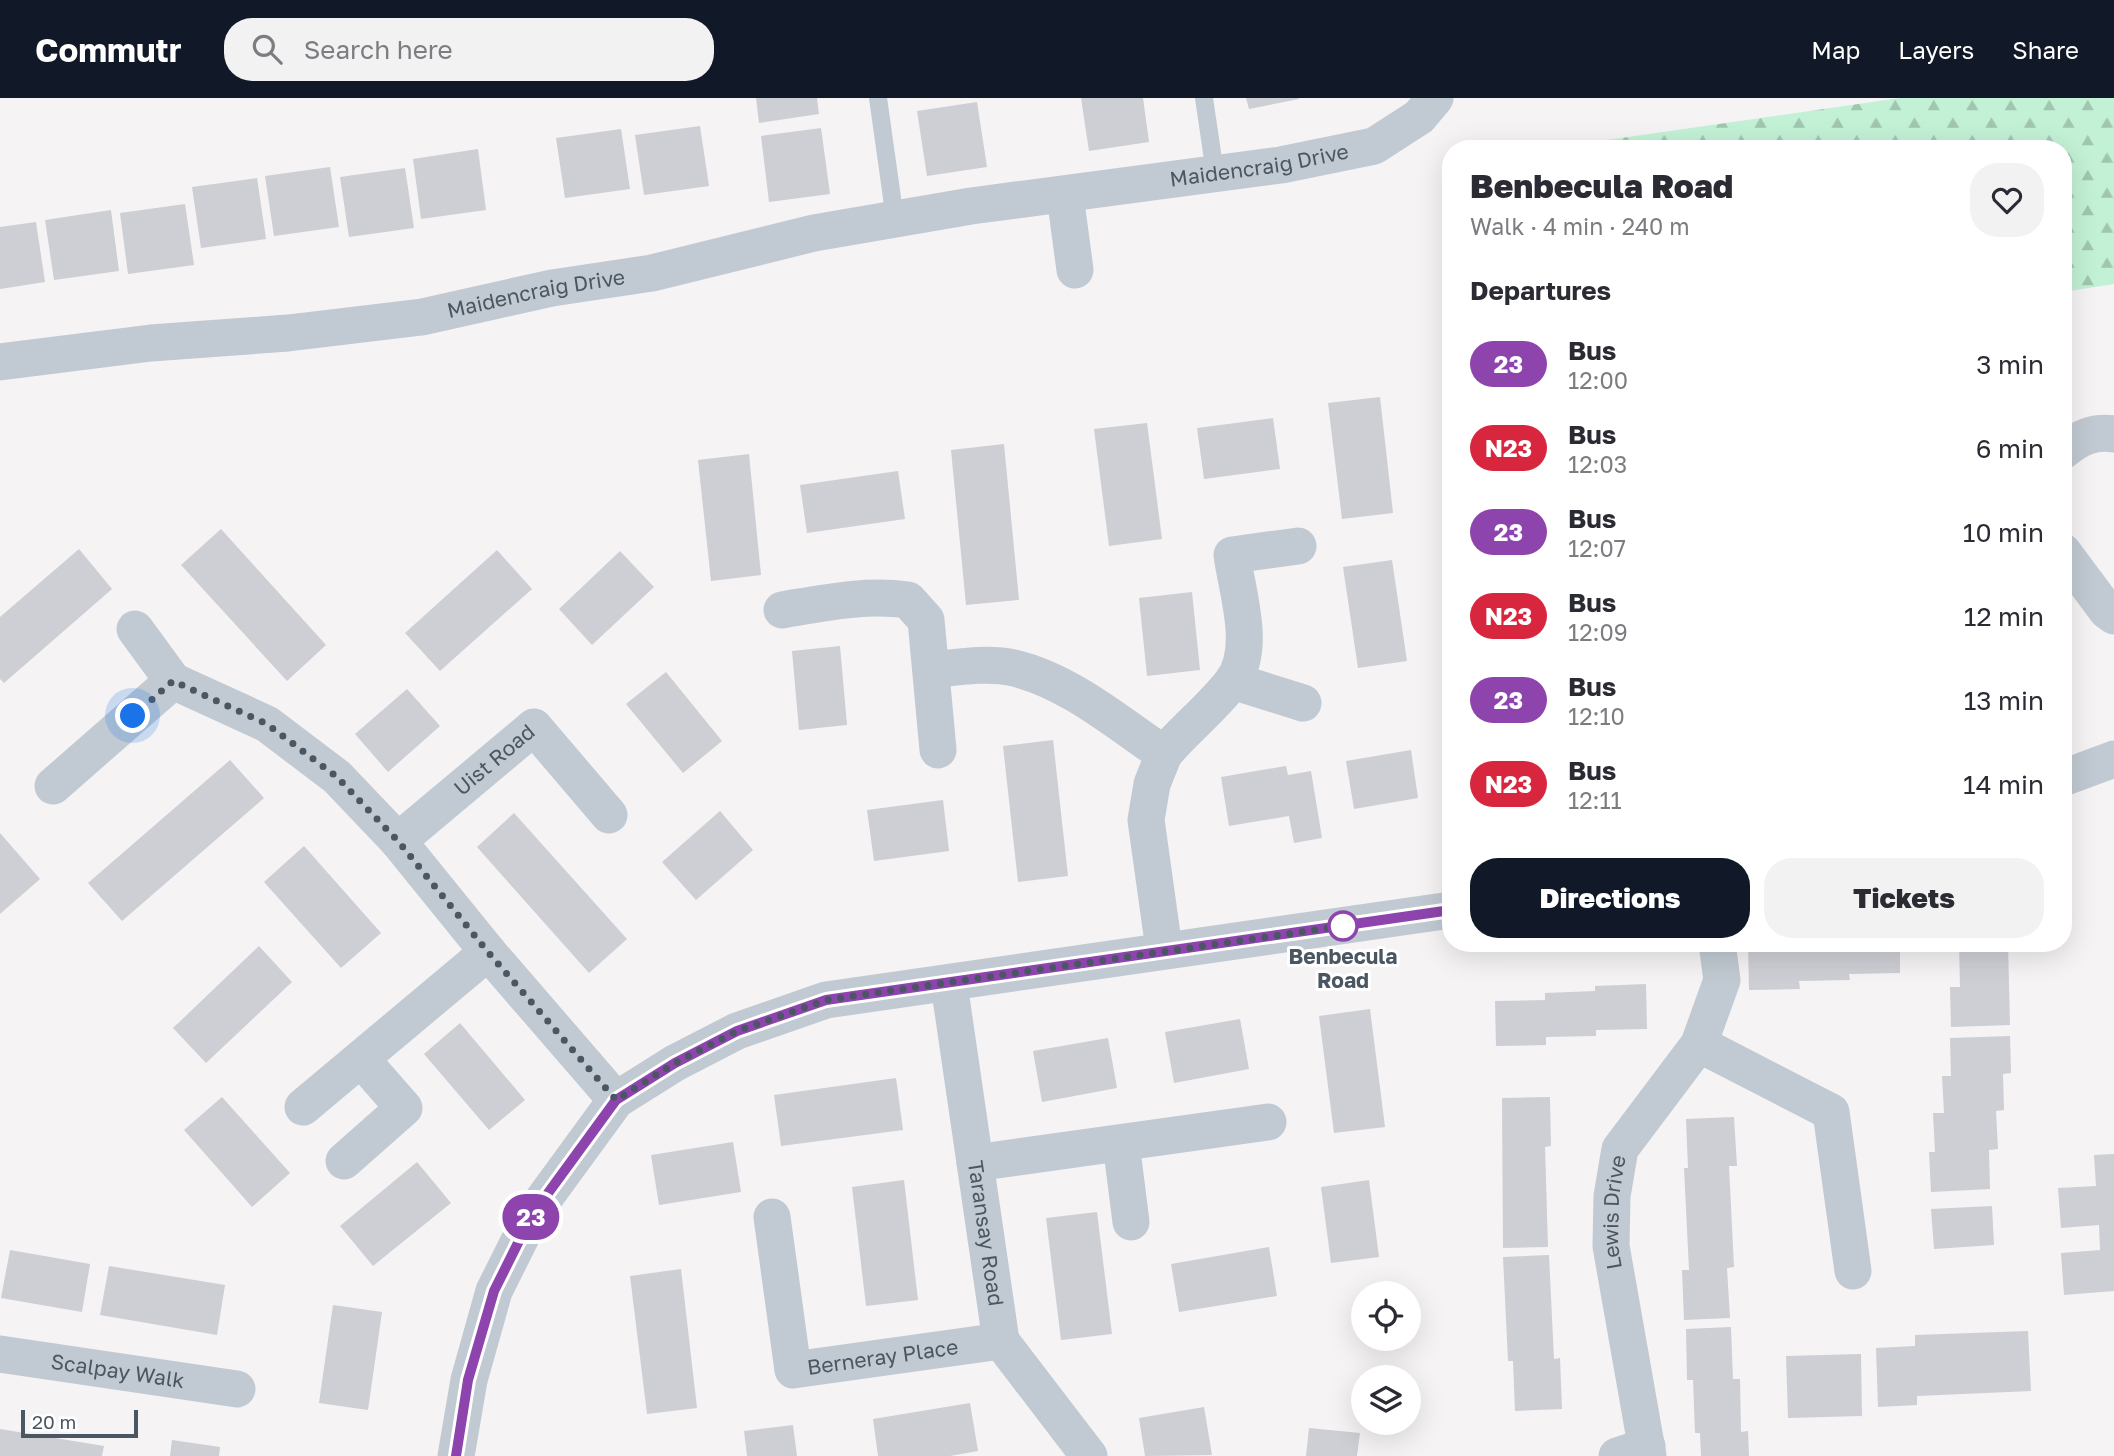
<!DOCTYPE html>
<meta charset="utf-8">
<style>
body{margin:0;font-family:"Golos Text",sans-serif;background:#f2f2f3;color:#2b2b33;height:100vh;display:flex;flex-direction:column;font-size:26px;white-space:nowrap}
*{box-sizing:border-box;margin:0}
p{font-size:23px;color:#7c7c81}
.icon{flex:none;width:38px;height:38px;fill:none;stroke:currentColor;stroke-width:2;stroke-linecap:round;stroke-linejoin:round}
.map{position:relative;flex:1;overflow:hidden}
.panel{position:absolute;left:1442px;top:42px;width:630px;height:812px;display:flex;flex-direction:column;background:#fff;border-radius:28px;box-shadow:0 7px 28px #0002}
.panel>*{flex:none}
.badge{padding:0 14px;border-radius:23px;font-size:24px;line-height:46px}
.tools{position:absolute;left:1351px;top:1183px;display:grid;gap:14px}
.tools a{display:grid;place-items:center;width:70px;height:70px;border-radius:50%;background:#fff;box-shadow:0 7px 28px #0002;font-size:35px}
.scale{position:absolute;left:21px;bottom:18px;width:117px;box-sizing:border-box;padding-left:7px;border:4px solid #4a5661;border-top:0;font-size:19px;line-height:24px;white-space:nowrap;color:#4a5661;-webkit-text-stroke:5px #fff;paint-order:stroke}
.you{position:absolute;width:35px;height:35px;margin:-18px;border:5px solid #fff;border-radius:50%;background:#1a73e8;box-shadow:0 0 0 10px #1a73e833}
.map>.badge{position:absolute;translate:-50% -50%;box-shadow:0 0 0 4px #fff}
h2{padding:0 28px;font-size:26px;line-height:63px}
.round{display:grid;place-items:center;flex:none;width:74px;height:74px;border-radius:28px;background:#f2f2f3}
.summary{display:flex;align-items:center;justify-content:space-between;height:119px;padding:0 28px}
h1{font-size:33px;font-weight:800;line-height:52px}
.action{display:flex;gap:14px;margin-top:auto;padding:14px 28px}
.action a{flex:1;height:80px;border-radius:28px;background:#111827;color:#fff;font-size:28px;font-weight:800;line-height:80px;text-align:center}
.action a+a{background:#f2f2f3;color:#2b2b33}
ul{padding:0;list-style:none}
li{display:flex;align-items:center;gap:21px;height:84px;padding:0 28px}
li div{flex:1}
li b{display:block;font-size:26px}
li em{font-style:normal}
li .badge{min-width:77px;font-weight:700;text-align:center}
header{display:flex;align-items:center;gap:42px;box-sizing:border-box;height:98px;padding:0 35px;background:#111827;color:#fff}
header strong{font-size:33px}
nav{display:flex;gap:38px;margin-inline-start:auto;font-size:24px}
.search{width:490px;height:63px;background:#f2f2f3;display:flex;align-items:center;gap:18px;box-sizing:border-box;padding:0 24px;border-radius:28px;color:#7c7c81;font-size:26px}
.map>svg:first-child{display:block}
</style>
<header>
<strong>Commutr</strong>
<div class="search"><svg class="icon" aria-label="search" viewBox="0 0 24 24"><circle cx="10" cy="10" r="6"/><path d="M15 15l6 6"/></svg>Search here</div>
<nav><a>Map</a><a>Layers</a><a>Share</a></nav>
</header>
<div class="map">
<svg width="2114" height="1358" viewBox="0 0 2114 1358">
<defs>
<pattern id="forest-firs" width="22" height="20" patternUnits="userSpaceOnUse" patternTransform="scale(1.75)"><rect width="22" height="20" fill="#c3f1d5"/><path d="M5 1l3.5 6h-7zM16 11l3.5 6h-7z" fill="#a0c6b0"/></pattern>
</defs>
<rect width="100%" height="100%" fill="#f5f3f3"/>
<!-- forest -->
<polygon fill="url(#forest-firs)" points="1900,0 2114,0 2114,186 2063,194 2063,51 1606,51 1607,42"/>
<!-- building -->
<g fill="#cdcfd5">
<polygon points="756,0 817,0 819,16 759,25"/>
<polygon points="1081,0 1143,0 1149,44 1089,53"/>
<polygon points="1246,0 1299,0 1299,1 1249,11"/>
<polygon points="977,4 987,69 927,78 917,13"/>
<polygon points="700,28 709,88 644,97 635,37"/>
<polygon points="821,30 830,96 769,104 761,38"/>
<polygon points="621,31 630,91 565,100 556,40"/>
<polygon points="478,51 486,112 421,121 413,61"/>
<polygon points="330,69 339,129 274,138 265,78"/>
<polygon points="405,70 414,130 349,139 340,79"/>
<polygon points="257,80 266,141 201,150 192,89"/>
<polygon points="185,106 194,167 128,176 120,115"/>
<polygon points="111,112 119,173 54,182 45,122"/>
<polygon points="36,124 45,184 0,191 0,129"/>
<polygon points="1380,299 1393,415 1342,421 1328,305"/>
<polygon points="1273,320 1280,371 1204,381 1197,330"/>
<polygon points="1147,325 1162,441 1109,448 1094,331"/>
<polygon points="1004,346 1019,502 966,507 951,352"/>
<polygon points="749,356 761,477 711,483 698,362"/>
<polygon points="898,373 905,421 807,435 800,387"/>
<polygon points="221,431 326,547 287,583 181,467"/>
<polygon points="79,451 112,491 4,585 0,581 0,519"/>
<polygon points="497,452 532,491 440,573 405,535"/>
<polygon points="620,453 654,489 592,547 559,511"/>
<polygon points="1392,462 1407,563 1358,570 1343,469"/>
<polygon points="1192,494 1200,572 1147,578 1139,500"/>
<polygon points="840,548 847,627 799,632 792,553"/>
<polygon points="666,574 722,643 683,675 626,606"/>
<polygon points="407,591 440,628 388,674 355,636"/>
<polygon points="1053,642 1068,778 1018,784 1003,648"/>
<polygon points="1411,652 1418,700 1354,711 1346,663"/>
<polygon points="230,662 264,700 122,823 88,785"/>
<polygon points="1286,668 1288,677 1311,673 1322,740 1294,745 1289,718 1229,728 1221,679"/>
<polygon points="943,702 949,753 874,763 867,712"/>
<polygon points="720,713 753,752 696,802 662,764"/>
<polygon points="514,715 627,841 589,875 477,749"/>
<polygon points="0,735 40,781 0,816"/>
<polygon points="304,748 381,835 341,870 264,784"/>
<polygon points="1799,845 1900,845 1900,875 1849,876 1850,882 1799,883 1800,891 1749,892 1748,847"/>
<polygon points="1959,845 2008,845 2010,927 1951,929 1950,889 1960,889"/>
<polygon points="259,848 292,884 206,965 173,930"/>
<polygon points="1646,886 1647,931 1596,932 1596,938 1546,939 1546,947 1496,948 1495,903 1545,902 1545,895 1595,893 1595,888"/>
<polygon points="1370,911 1385,1029 1334,1035 1319,918"/>
<polygon points="1240,921 1249,971 1174,985 1165,934"/>
<polygon points="460,925 525,1002 489,1032 424,956"/>
<polygon points="2010,938 2011,975 2003,976 2004,1012 1996,1013 1998,1051 1989,1052 1990,1091 1931,1094 1929,1054 1935,1054 1933,1015 1944,1015 1942,978 1951,978 1950,940"/>
<polygon points="1108,940 1117,990 1042,1004 1033,953"/>
<polygon points="896,980 903,1032 781,1048 774,997"/>
<polygon points="222,999 290,1075 252,1109 184,1032"/>
<polygon points="1550,999 1551,1048 1545,1049 1548,1149 1503,1150 1502,1000"/>
<polygon points="1734,1019 1737,1068 1729,1068 1734,1169 1727,1170 1730,1220 1684,1222 1682,1172 1689,1172 1684,1070 1688,1070 1686,1021"/>
<polygon points="733,1044 741,1094 659,1107 651,1057"/>
<polygon points="2114,1056 2114,1193 2064,1197 2061,1155 2100,1152 2099,1127 2061,1130 2058,1090 2096,1088 2094,1057"/>
<polygon points="417,1064 451,1105 373,1168 340,1128"/>
<polygon points="904,1082 918,1202 866,1208 852,1089"/>
<polygon points="1369,1082 1379,1159 1331,1165 1321,1089"/>
<polygon points="1992,1108 1994,1147 1934,1151 1931,1111"/>
<polygon points="1097,1114 1112,1236 1061,1242 1046,1120"/>
<polygon points="1269,1149 1277,1198 1179,1214 1171,1166"/>
<polygon points="10,1152 90,1166 82,1214 1,1200"/>
<polygon points="1549,1157 1554,1261 1560,1260 1562,1311 1515,1313 1513,1263 1508,1263 1503,1159"/>
<polygon points="109,1168 225,1187 217,1237 100,1217"/>
<polygon points="681,1171 697,1310 647,1316 630,1178"/>
<polygon points="333,1207 382,1214 368,1312 319,1305"/>
<polygon points="1731,1229 1733,1281 1740,1281 1741,1334 1748,1333 1749,1358 1701,1358 1700,1335 1695,1335 1693,1282 1687,1282 1686,1231"/>
<polygon points="2028,1233 2031,1293 1917,1298 1917,1307 1878,1309 1876,1250 1915,1248 1915,1237"/>
<polygon points="1861,1256 1862,1318 1788,1320 1786,1258"/>
<polygon points="970,1305 978,1353 950,1358 878,1358 873,1321"/>
<polygon points="1204,1309 1212,1357 1145,1358 1139,1320"/>
<polygon points="793,1327 797,1358 747,1358 744,1333"/>
<polygon points="1309,1330 1360,1335 1357,1358 1306,1358"/>
<polygon points="0,1331 104,1348 102,1358 0,1358"/>
<polygon points="172,1342 220,1349 219,1358 170,1358"/>
</g>
<g fill="none" stroke-linecap="round" stroke-linejoin="round">
<!-- lane -->
<g stroke="#c1cad2" stroke-width="18">
<polyline points="878,0 895,121"/>
<polyline points="1204,0 1215,75"/>
</g>
<!-- street -->
<g stroke="#c1cad2" stroke-width="37">
<polyline points="1065,97 1075,172"/>
<path id="s1" d="M0 264 151 245 288 235 422 219 552 190 652 175 814 135 971 108 1281 67 1374 48 1419 19 1435 0"/>
<path d="M2063 353C2079 340 2093 333 2114 336"/>
<polyline points="2063,454 2107,513 2114,518"/>
<path d="M782 512C824 505 865 496 908 502L926 522 938 652"/>
<polyline points="135,531 173,583"/>
<path d="M933 572C958 569 988 564 1014 570 1069 583 1118 625 1164 656L1152 686 1146 722 1164 851"/>
<polyline points="1233,583 1303,605"/>
<path d="M1164 656C1185 631 1212 610 1232 584 1257 551 1237 494 1232 457L1298 448"/>
<polyline points="2063,680 2114,661"/>
<polyline points="53,688 173,583 267,626 337,679 398,743 488,854 616,1002"/>
<path id="s2" d="M398 743 534 629 609 717"/>
<path id="s3" d="M949 886 1001 1243 1089 1358"/>
<polyline points="1699,946 1831,1014 1853,1173"/>
<polyline points="303,1009 488,854"/>
<polyline points="1121,1045 1131,1124"/>
<polyline points="344,1063 404,1010 361,961"/>
<polyline points="975,1065 1268,1024"/>
<path id="s4" d="M772 1119 793 1272 1001 1243"/>
<path id="s5" d="M0 1256 237 1291"/>
<polyline points="456,1358 469,1282 494,1193 532,1117 616,1002 675,965 737,933 826,902 1451,812"/>
<polyline points="1617,1358 1647,1348"/>
<path id="s6" d="M1648 1358 1611 1148 1612 1098 1620 1051 1699 946 1722 882 1717 845"/>
</g>
</g>
<g fill="none" stroke-linecap="round" stroke-linejoin="round">
<defs>
<polyline id="line" points="456,1358 468,1282 494,1193 532,1117 616,1002 675,965 737,933 826,902 1451,812"/>
</defs>
<!-- line casing -->
<use href="#line" stroke="#fff" stroke-width="16"/>
<!-- line -->
<use href="#line" stroke="#8e44ad" stroke-width="10"/>
<!-- walk -->
<polyline stroke="#4a5661" stroke-width="7" stroke-dasharray="0 12.6" points="133,618 173,583 267,626 337,679 398,743 488,854 616,1002 675,965 737,933 826,902 1343,828"/>
</g>
<!-- markers -->
<circle fill="#fff" stroke="#8e44ad" stroke-width="3.5" cx="1343" cy="828" r="14"/>
<g text-anchor="middle" stroke-width="6" stroke-linejoin="round" paint-order="stroke">
<!-- street labels -->
<g font-size="21" fill="#4a5661" stroke="#fff">
<text dy="7" stroke="none"><textPath href="#s1" startOffset="1276">Maidencraig Drive</textPath></text>
<text dy="7" stroke="none"><textPath href="#s1" startOffset="541">Maidencraig Drive</textPath></text>
<text dy="7" stroke="none"><textPath href="#s2" startOffset="126">Uist Road</textPath></text>
<text dy="7" stroke="none"><textPath href="#s6" startOffset="247">Lewis Drive</textPath></text>
<text dy="7" stroke="none"><textPath href="#s3" startOffset="252">Taransay Road</textPath></text>
<text dy="7" stroke="none"><textPath href="#s4" startOffset="245">Berneray Place</textPath></text>
<text dy="7" stroke="none"><textPath href="#s5" startOffset="119">Scalpay Walk</textPath></text>
</g>
<!-- stop labels -->
<g font-size="21" font-weight="bold" fill="#4a5661" stroke="#fff">
<text x="1343" y="866">Benbecula<tspan x="1343" dy="24">Road</tspan></text>
</g>
</g>
</svg>
<div class="tools">
<a><svg class="icon" aria-label="locate" viewBox="0 0 24 24"><circle cx="12" cy="12" r="6"/><path d="M12 2v4M12 18v4M2 12h4M18 12h4"/></svg></a>
<a><svg class="icon" aria-label="layers" viewBox="0 0 24 24"><path d="M12 4l9 5-9 5-9-5zM3 14l9 5 9-5"/></svg></a>
</div>
<div class="scale">20 m</div>
<div class="you" style="left:133px;top:618px"></div>
<b class="badge" style="left:531px;top:1119px;background:#8e44ad;color:#fff">23</b>
<section class="panel">
<div class="summary"><div><h1>Benbecula Road</h1><p>Walk · 4 min · 240 m</p></div><a class="round"><svg class="icon" aria-label="heart" viewBox="0 0 24 24"><path d="M12 20l-8-8c-3-5 5-10 8-4 3-6 11-1 8 4z"/></svg></a></div>
<h2>Departures</h2>
<ul>
<li><span class="badge" style="background:#8e44ad;color:#fff">23</span><div><b>Bus</b><p>12:00</p></div><em>3 min</em></li>
<li><span class="badge" style="background:#d7263d;color:#fff">N23</span><div><b>Bus</b><p>12:03</p></div><em>6 min</em></li>
<li><span class="badge" style="background:#8e44ad;color:#fff">23</span><div><b>Bus</b><p>12:07</p></div><em>10 min</em></li>
<li><span class="badge" style="background:#d7263d;color:#fff">N23</span><div><b>Bus</b><p>12:09</p></div><em>12 min</em></li>
<li><span class="badge" style="background:#8e44ad;color:#fff">23</span><div><b>Bus</b><p>12:10</p></div><em>13 min</em></li>
<li><span class="badge" style="background:#d7263d;color:#fff">N23</span><div><b>Bus</b><p>12:11</p></div><em>14 min</em></li>
</ul>
<div class="action"><a>Directions</a><a>Tickets</a></div>
</section>
</div>
